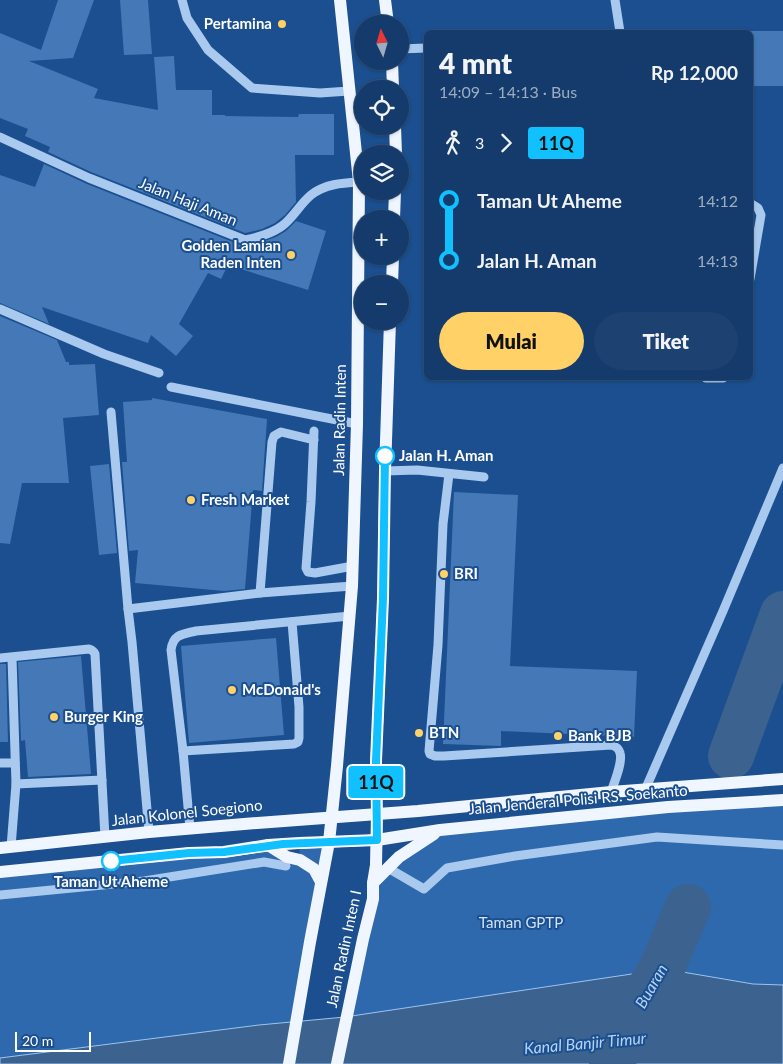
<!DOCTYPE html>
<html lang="id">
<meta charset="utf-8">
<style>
body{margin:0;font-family:Lato,sans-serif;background:#1d4271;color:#f1f3f6;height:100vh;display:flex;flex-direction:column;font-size:19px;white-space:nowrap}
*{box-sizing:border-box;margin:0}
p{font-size:16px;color:#9dadc1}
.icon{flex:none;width:28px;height:28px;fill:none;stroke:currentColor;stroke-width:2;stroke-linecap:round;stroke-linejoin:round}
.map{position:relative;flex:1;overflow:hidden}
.details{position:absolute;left:424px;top:30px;width:329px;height:350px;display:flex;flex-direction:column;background:#143b6b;border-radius:8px;box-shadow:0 1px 4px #0004,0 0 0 1px #33557e}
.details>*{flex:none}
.badge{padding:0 10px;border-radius:4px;font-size:18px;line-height:32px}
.needle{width:32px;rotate:355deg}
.buttons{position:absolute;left:354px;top:15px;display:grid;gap:10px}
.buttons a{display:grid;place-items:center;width:55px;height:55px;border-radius:50%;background:#143b6b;box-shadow:0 1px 4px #0004,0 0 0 1px #33557e;font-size:25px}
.scale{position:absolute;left:15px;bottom:12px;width:76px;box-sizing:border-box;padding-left:5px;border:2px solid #fff;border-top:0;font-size:14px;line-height:18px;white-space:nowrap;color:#fff;-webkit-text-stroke:4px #1b4f8f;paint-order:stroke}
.map>.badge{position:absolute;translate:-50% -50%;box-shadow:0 0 0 2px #fff}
.legs{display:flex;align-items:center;gap:8px;height:55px;padding:0 15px;font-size:16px}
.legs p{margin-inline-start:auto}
.summary{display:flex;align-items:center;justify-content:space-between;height:85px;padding:0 15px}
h1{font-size:28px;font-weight:800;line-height:38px}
.button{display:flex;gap:10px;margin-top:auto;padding:10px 15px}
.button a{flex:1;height:58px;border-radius:30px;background:#ffd166;color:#111;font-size:20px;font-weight:800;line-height:58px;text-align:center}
.button a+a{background:#1d4271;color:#f1f3f6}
ul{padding:0 15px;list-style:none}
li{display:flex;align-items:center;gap:18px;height:60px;font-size:19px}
li i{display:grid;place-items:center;width:8px;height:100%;margin:0 6px;background:currentColor}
li i::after{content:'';width:12px;height:12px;margin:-6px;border:4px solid;border-radius:50%;background:#143b6b}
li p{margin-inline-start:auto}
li:first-child i{background:linear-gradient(#0000 50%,currentColor 0)}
li:last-child i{background:linear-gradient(currentColor 50%,#0000 0)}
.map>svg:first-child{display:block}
</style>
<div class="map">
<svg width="783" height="1064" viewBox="0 0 783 1064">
<rect width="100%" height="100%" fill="#1b4f8f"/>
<!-- green -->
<g fill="#2e69ad">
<polygon points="783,800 783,1064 337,1064 373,883 440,830"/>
<polygon points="329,842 289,1064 0,1064 0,872 268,845 300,860 299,843"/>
</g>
<!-- water -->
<polygon fill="#3c6290" stroke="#9cc4f0" points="665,969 753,984 783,985 783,1064 0,1064 0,1058 259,1025 345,1017"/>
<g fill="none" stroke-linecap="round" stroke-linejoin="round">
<!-- river -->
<g stroke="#3c6290" stroke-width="46">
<polyline points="731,756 783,614"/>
<polyline points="612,1064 621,1037 662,968 688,907"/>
</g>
</g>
<!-- building -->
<g fill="#4478b7">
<polygon points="58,0 94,0 73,58 29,61 98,89 94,98 158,110 154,57 174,56 176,90 212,90 212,115 225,115 225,116 298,117 299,114 334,114 334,155 295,155 296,202 285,215 275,223 262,229 245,233 91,172 48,152 50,147 25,136 28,129 0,118 0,33 41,50"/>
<polygon points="120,0 148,0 152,54 124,55"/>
<rect x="750" y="31" width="33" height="55"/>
<polygon points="44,164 87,184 243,246 256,244 276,237 286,231 296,221 326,231 308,290 228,265 221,279 208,273 179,324 193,336 176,356 151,335 148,343 42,307 49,324 0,303 0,175 35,187"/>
<polygon points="0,316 57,340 66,362 69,362 69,365 95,364 99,415 63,418 69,483 22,483 10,544 0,543"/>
<polygon points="152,398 267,419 262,491 253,490 245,589 224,591 135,583 138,550 129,551 122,462 127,462 123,402 152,400"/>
<polygon points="109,464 117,553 99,555 90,466"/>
<polygon points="454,492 518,495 510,666 637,671 634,737 501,731 501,746 443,744"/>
<polygon points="276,638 284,735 189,743 181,646"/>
<polygon points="81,656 91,774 28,777 25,740 21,741 18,662"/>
<polygon points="0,664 6,664 8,742 0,742"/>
</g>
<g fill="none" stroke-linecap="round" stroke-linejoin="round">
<!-- minor -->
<g stroke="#a9c9ee" stroke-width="9">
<polyline points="182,0 187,18 208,50 252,88 320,93 349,91"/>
<polyline points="615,0 620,32"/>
<polyline points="400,49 426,48"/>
<path d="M0 137 89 178 245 240C258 237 271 234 282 226 293 218 300 204 311 195 325 184 342 183 359 182"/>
<polyline points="750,203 758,208 761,215 750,279"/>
<polyline points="0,309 104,354 159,373"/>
<polyline points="706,378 723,378"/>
<polyline points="171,387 357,424"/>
<polyline points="111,412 128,609"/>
<polyline points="314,431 311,502 306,568 308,572 315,573 353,566"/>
<polyline points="385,471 417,470 484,477"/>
<path d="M449 474 443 524 438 645 429 751 430 754 435 756H444L611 745C615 746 619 748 620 753 623 762 614 783 611 792"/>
<polyline points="260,593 272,442 274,436 281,432 314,440"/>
<path d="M0 658 89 649C92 650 94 651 95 654L105 837"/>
<polyline points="183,751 294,744 298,742 299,738 299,707 292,622"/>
<polyline points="0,763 15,763"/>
<polyline points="16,784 102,780"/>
<polyline points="645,790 723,611 783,468"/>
<path d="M190 829 183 751 171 650C173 634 183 634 196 631L350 616"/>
<polyline points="149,832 132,642 128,609 260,593 352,586"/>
<polyline points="11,847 16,784 12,658"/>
<polyline points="388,868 424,889 447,868 515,856 657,837 783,845"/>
<polyline points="0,895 144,881 264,862 286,866"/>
</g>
<!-- major -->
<g stroke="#f0f6ff" stroke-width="12">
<polyline points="385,0 388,24"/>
<polyline points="392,61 393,89"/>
<polyline points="395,126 396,154"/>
<polyline points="394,219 395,191"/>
<polyline points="392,284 393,256"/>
<polyline points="268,845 287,857 300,860 314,869 321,882"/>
<polyline points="0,848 149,832 244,824 418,811 611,792 783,779"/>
<polyline points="0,872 189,853 224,852 268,845 299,843 377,840 440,830 668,807 783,800"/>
<polyline points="373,883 399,857 434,834"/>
<polyline points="289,1064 310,942 329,842 337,766 352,586 357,424 359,182 340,0"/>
<polyline points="337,1064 363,939 373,899 373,883 376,865 377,814 376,761 383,598 385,471 390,321"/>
</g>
</g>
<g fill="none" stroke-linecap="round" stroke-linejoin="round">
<defs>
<polyline id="line-1" points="111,861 189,853 224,852 283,844 377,840 376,761 383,598 385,456"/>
</defs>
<!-- line-1 casing -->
<use href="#line-1" stroke="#fff" stroke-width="11"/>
<!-- line-1 -->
<use href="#line-1" stroke="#11c0ff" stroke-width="8"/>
</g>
<!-- markers -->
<g fill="#ffd166" stroke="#1b4f8f" stroke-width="2">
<circle cx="282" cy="24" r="5"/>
<circle cx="291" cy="255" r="5"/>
<circle cx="191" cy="500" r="5"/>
<circle cx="444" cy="574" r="5"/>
<circle cx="232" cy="690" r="5"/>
<circle cx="54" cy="717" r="5"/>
<circle cx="419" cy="733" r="5"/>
<circle cx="558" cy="736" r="5"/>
</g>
<g fill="#fff" stroke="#11c0ff" stroke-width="2.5">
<circle cx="385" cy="456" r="9"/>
<circle cx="111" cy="861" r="9"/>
</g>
<g text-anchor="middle" stroke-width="4" stroke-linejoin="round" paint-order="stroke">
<!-- poi labels -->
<g font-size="15" font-weight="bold" fill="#fff" stroke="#1b4f8f" text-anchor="start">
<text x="272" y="29" text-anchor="end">Pertamina</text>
<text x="281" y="251" text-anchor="end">Golden Lamian<tspan x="281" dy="17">Raden Inten</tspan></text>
<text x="201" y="505">Fresh Market</text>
<text x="454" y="579">BRI</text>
<text x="242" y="695">McDonald's</text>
<text x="64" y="722">Burger King</text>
<text x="429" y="738">BTN</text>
<text x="568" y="741">Bank BJB</text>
</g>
<!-- street labels -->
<g font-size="15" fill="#fff" stroke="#1b4f8f">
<text transform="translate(188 202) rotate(22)" y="5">Jalan Haji Aman</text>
<text transform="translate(340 420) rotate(-89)" y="5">Jalan Radin Inten</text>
<text transform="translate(578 800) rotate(-5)" y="5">Jalan Jenderal Polisi RS. Soekanto</text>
<text transform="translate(187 813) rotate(-6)" y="5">Jalan Kolonel Soegiono</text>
<text transform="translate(344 949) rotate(-78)" y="5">Jalan Radin Inten I</text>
</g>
<!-- stop labels -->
<g font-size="15" font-weight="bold" fill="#fff" stroke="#1b4f8f" text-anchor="start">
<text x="399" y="461">Jalan H. Aman</text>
<text x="111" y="887" text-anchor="middle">Taman Ut Aheme</text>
</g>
<!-- park labels -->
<g font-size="15" fill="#cfe3fa" stroke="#1b4f8f">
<text x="521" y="928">Taman GPTP</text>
</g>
<!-- water labels -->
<g font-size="16" font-style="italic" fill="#b5d3f5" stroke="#1b4f8f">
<text transform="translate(651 986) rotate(-60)" y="6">Buaran</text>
<text transform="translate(585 1043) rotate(-5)" y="6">Kanal Banjir Timur</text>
</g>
</g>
</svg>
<div class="buttons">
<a><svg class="needle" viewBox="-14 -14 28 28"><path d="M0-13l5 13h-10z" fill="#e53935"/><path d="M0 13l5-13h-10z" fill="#9dadc1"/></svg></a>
<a><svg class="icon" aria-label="locate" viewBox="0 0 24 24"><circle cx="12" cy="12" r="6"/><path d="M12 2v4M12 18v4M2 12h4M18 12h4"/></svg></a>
<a><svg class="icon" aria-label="layers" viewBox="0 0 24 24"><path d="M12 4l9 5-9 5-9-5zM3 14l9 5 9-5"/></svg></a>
<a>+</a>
<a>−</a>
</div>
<div class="scale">20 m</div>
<b class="badge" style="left:376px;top:782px;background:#11c0ff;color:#111">11Q</b>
<section class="details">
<div class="summary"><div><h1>4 mnt</h1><p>14:09 – 14:13 · Bus</p></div><b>Rp 12,000</b></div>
<div class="legs"><svg class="icon" aria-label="walk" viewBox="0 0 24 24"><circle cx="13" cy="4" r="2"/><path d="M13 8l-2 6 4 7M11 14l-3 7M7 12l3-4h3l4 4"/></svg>3<svg class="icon" aria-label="forward" viewBox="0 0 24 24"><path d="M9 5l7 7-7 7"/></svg><b class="badge" style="background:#11c0ff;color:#111">11Q</b></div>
<ul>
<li><i style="color:#11c0ff"></i><b>Taman Ut Aheme</b><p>14:12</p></li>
<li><i style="color:#11c0ff"></i><b>Jalan H. Aman</b><p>14:13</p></li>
</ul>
<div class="button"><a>Mulai</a><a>Tiket</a></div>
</section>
</div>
